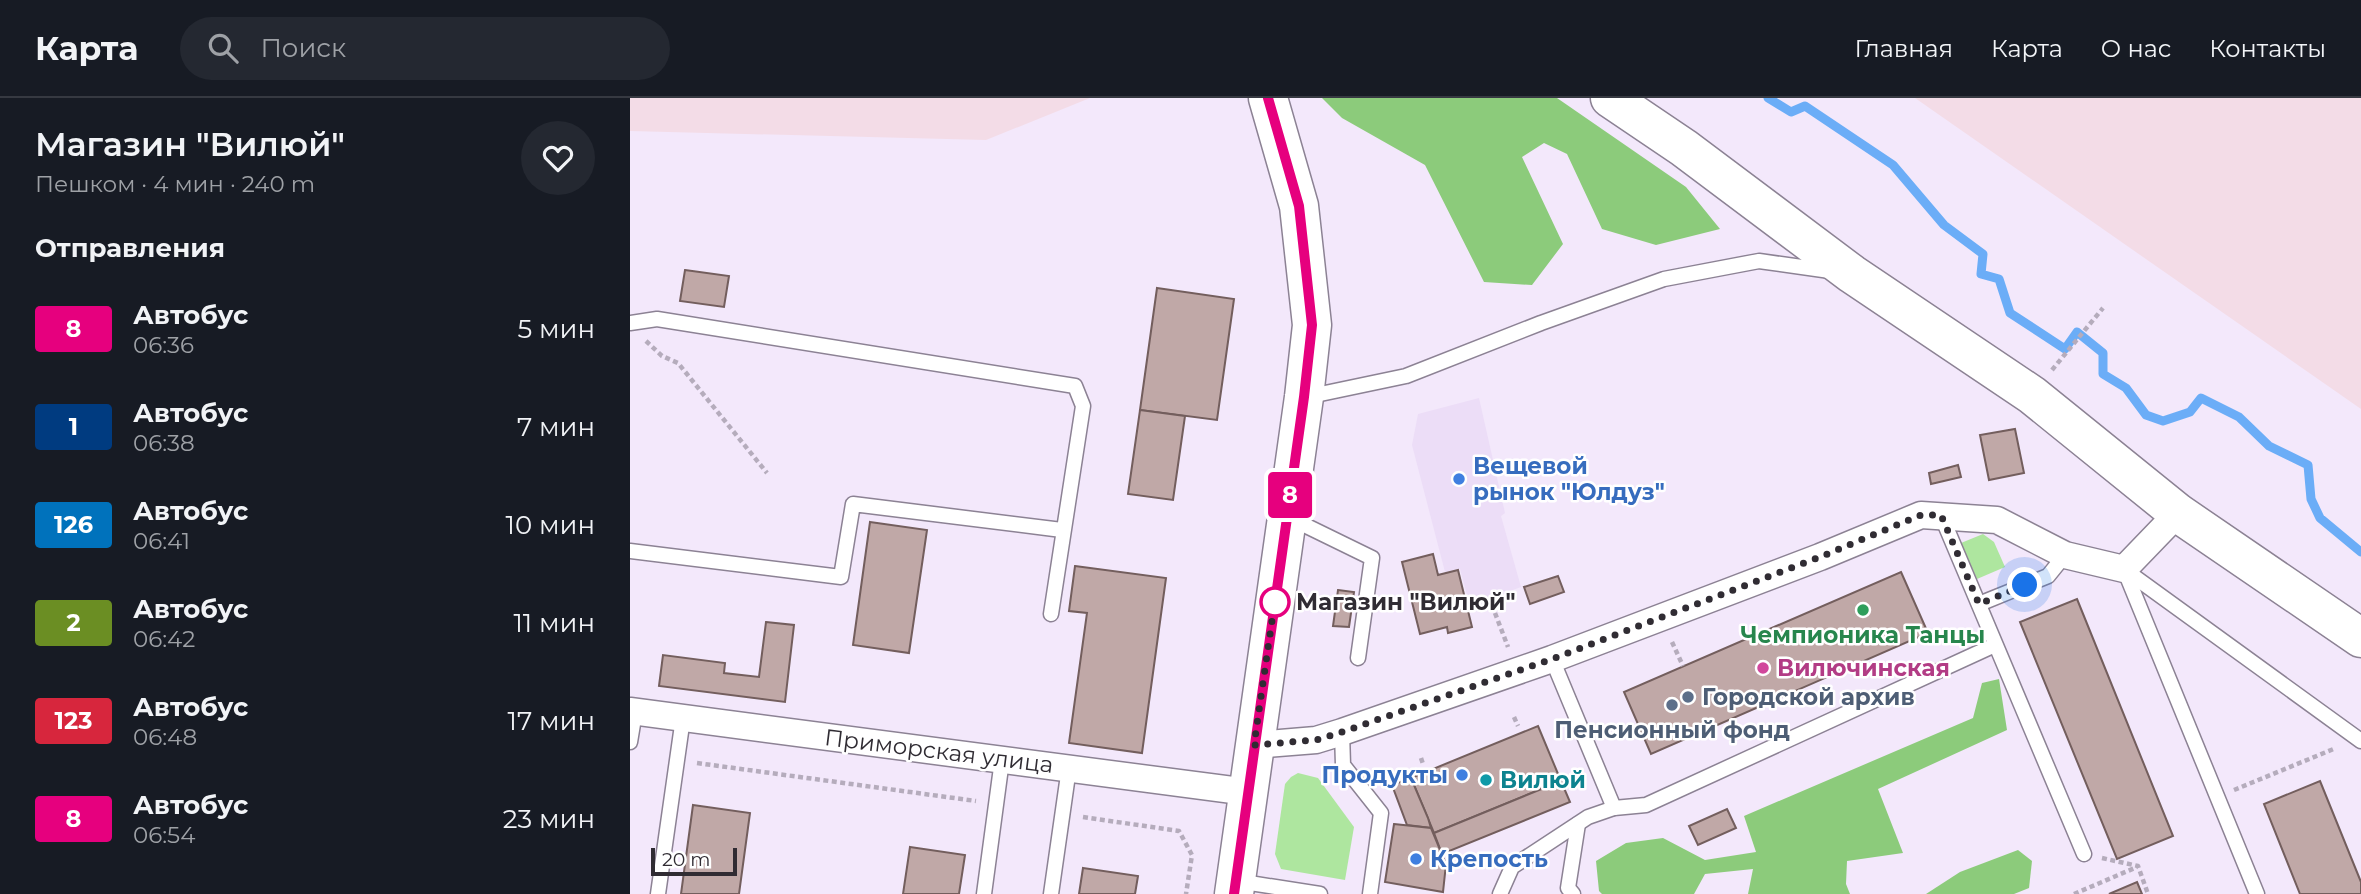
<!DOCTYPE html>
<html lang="ru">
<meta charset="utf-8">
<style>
body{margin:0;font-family:Montserrat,sans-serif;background:#242831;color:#f1f3f6;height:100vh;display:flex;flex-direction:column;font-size:26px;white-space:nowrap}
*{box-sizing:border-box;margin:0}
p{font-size:23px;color:#9ea1a6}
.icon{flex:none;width:38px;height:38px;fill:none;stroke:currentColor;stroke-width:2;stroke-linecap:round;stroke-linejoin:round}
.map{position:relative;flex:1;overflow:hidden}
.details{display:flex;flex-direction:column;background:#171b24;width:630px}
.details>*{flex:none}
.badge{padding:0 14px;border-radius:5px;font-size:24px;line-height:46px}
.scale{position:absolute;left:21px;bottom:18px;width:86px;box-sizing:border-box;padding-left:7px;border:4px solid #302c33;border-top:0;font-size:19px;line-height:24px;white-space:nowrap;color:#302c33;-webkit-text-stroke:5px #fff;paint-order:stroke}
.you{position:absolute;width:35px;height:35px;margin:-18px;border:5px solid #fff;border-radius:50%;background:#1a73e8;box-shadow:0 0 0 10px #1a73e833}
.map>.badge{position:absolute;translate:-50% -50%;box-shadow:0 0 0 4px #fff}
h2{padding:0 35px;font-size:26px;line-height:63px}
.round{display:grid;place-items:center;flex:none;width:74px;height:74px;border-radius:37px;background:#242831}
.head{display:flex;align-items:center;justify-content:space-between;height:119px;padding:0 35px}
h1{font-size:33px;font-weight:600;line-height:52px}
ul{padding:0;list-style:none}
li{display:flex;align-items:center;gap:21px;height:98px;padding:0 35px}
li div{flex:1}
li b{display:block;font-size:26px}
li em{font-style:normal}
li .badge{min-width:77px;font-weight:700;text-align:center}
header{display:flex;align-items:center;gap:42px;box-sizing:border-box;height:98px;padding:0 35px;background:#171b24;border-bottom:2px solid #363941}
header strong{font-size:33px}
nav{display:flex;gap:38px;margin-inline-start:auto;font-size:24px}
.search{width:490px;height:63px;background:#242831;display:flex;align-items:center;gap:18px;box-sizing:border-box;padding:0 24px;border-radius:38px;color:#9ea1a6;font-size:26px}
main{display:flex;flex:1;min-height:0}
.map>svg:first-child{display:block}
</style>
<header>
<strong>Карта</strong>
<div class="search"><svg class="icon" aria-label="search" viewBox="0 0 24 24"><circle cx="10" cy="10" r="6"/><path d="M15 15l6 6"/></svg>Поиск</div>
<nav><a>Главная</a><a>Карта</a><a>О нас</a><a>Контакты</a></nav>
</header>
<main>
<section class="details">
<div class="head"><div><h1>Магазин &quot;Вилюй&quot;</h1><p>Пешком · 4 мин · 240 m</p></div><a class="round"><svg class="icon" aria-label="heart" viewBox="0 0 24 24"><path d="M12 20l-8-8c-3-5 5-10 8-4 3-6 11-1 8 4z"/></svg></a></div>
<h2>Отправления</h2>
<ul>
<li><span class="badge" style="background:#e6007e;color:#fff">8</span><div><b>Автобус</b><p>06:36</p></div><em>5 мин</em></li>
<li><span class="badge" style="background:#003b80;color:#fff">1</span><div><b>Автобус</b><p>06:38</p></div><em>7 мин</em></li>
<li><span class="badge" style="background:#0072bc;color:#fff">126</span><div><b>Автобус</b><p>06:41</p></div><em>10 мин</em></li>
<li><span class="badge" style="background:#6b8e23;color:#fff">2</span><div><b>Автобус</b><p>06:42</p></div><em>11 мин</em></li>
<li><span class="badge" style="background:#d7263d;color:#fff">123</span><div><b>Автобус</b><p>06:48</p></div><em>17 мин</em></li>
<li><span class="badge" style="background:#e6007e;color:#fff">8</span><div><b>Автобус</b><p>06:54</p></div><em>23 мин</em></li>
</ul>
</section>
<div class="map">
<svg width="1731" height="796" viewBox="0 0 1731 796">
<rect width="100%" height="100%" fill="#f3e8fb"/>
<!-- built -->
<polygon fill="#ecddf7" points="849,300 875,415 871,418 891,489 840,508 830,471 815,474 782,347 788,316"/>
<!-- industrial -->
<g fill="#f3dce7">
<polygon points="0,0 460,0 356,42 0,33"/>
<polygon points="1285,0 1731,0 1731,311"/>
</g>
<!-- green -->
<g fill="#aee69f">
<polygon points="1353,436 1364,444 1375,469 1347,481 1331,445"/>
<polygon points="668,675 688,680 724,729 715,782 651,771 645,756 655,686 661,679"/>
</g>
<!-- forest -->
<g fill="#8ccb7b">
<polygon points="692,0 927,0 1056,89 1090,131 1026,147 972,131 937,56 914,45 892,59 933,146 902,187 854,184 795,67 712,20"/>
<polygon points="1369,581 1377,632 1248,691 1273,755 1217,763 1216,786 1220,796 1118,796 1123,771 1075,776 1064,796 972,796 969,793 966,763 996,745 1033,740 1075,762 1126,754 1114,718 1343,620 1352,585"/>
<polygon points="1388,752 1402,763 1399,790 1384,796 1296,796 1330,774"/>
</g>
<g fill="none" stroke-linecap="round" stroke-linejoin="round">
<!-- stream -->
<polyline stroke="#6badf7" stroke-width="9" points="1138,0 1161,14 1175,8 1263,67 1314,127 1353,156 1351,176 1369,181 1380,215 1435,251 1447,234 1473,255 1473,276 1496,290 1516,317 1533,323 1560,314 1571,300 1609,319 1639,348 1678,367 1681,401 1690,420 1731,454"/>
</g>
<!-- building -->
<g fill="#c0a8a7" stroke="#735e5d" stroke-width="2">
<polygon points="55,172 99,178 94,209 50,203"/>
<polygon points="527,190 604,201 587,322 510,312"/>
<polygon points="510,312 555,318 543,402 498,396"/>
<polygon points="1385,331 1394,375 1359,382 1350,337"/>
<polygon points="1328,367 1331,379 1301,386 1299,375"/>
<polygon points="240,424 297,432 279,555 223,547"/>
<polygon points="803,456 808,477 828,472 842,529 818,535 817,529 790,536 772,464"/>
<polygon points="445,468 536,480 512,655 439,645 457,515 439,513"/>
<polygon points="1271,474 1298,535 1021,656 994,594"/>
<polygon points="928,478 934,494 900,506 894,489"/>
<polygon points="708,492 724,494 719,529 703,528"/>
<polygon points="1447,501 1543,738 1487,761 1390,524"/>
<polygon points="136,524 164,527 155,604 29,588 33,557 95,565 94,575 129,579"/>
<polygon points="908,628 931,683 804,735 781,680"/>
<polygon points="781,680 798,720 801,730 777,727 762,687"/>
<polygon points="931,683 940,704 812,756 804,735"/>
<polygon points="1690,683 1731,784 1731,796 1670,796 1634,706"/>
<polygon points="63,707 120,715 109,796 51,796"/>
<polygon points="1097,711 1106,730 1068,747 1059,728"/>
<polygon points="764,726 801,730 816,766 813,794 755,784"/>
<polygon points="280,749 335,757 329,796 273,796"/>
<polygon points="453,770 508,778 505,796 449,796"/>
<polygon points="1507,784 1512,796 1479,796"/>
</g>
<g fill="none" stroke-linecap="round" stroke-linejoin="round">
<defs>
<g id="lane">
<polyline points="0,225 27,221 445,288 453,308 421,516"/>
<polyline points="676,299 776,278 911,225 1034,181 1129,163 1200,173"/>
<polyline points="1311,417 1454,756"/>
<polyline points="658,419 742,460 728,560"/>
<polyline points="0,453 211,479 223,406 432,432"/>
<polyline points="1494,471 1627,796"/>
<polyline points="1495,472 1731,643"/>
<polyline points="1349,506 1418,478 1435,457"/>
<polyline points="922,561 984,710"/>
<polyline points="712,634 713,667 751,715 740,796"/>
<polyline points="0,644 5,614"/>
<polyline points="607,783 690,796"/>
<polyline points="28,796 53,620"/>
<polyline points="354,796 372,662"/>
<polyline points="421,796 439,670"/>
<polyline points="870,796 882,769 958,719 984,710 1016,707 1365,547"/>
<polyline points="943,796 938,790 948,726"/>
</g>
<g id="street">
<polyline points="0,613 618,694"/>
<polyline points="624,647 686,642 712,634 922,561 1190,459 1291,417 1367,422 1435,457 1494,471 1548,415"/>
</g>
<g id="secondary">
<polyline points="980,0 1054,50 1222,176 1402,297 1548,415 1731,540"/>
<polyline points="604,796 674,299 682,227 669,108 638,0"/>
</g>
</defs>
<!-- lane casing -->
<use href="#lane" stroke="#8c8294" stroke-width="17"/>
<!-- street casing -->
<use href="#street" stroke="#8c8294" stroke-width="29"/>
<!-- secondary casing -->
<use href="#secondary" stroke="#8c8294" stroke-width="41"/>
<!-- path -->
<g stroke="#b5acbc" stroke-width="4.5" stroke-dasharray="5 3.5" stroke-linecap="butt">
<polyline points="16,243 32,258 48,265 137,375"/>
<polyline points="1422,272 1473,210"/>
<polyline points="865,515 878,549"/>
<polyline points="1042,544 1053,568"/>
<polyline points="884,619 888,628"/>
<polyline points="791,660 793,666"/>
<polyline points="67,665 346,703"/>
<polyline points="778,679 780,678"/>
<polyline points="1604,692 1706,650"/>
<polyline points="453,719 549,733 562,757 556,796"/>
<polyline points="1472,760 1508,768 1518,796"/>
<polyline points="1444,796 1507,769"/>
</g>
<!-- lane -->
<use href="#lane" stroke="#fff" stroke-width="14"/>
<!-- street -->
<use href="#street" stroke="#fff" stroke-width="26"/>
<!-- secondary -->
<use href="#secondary" stroke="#fff" stroke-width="38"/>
</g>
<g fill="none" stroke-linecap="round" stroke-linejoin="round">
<defs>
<polyline id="line" points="604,796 674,299 682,227 669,108 638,0"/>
</defs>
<!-- line casing -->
<use href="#line" stroke="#fff" stroke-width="16"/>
<!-- line -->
<use href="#line" stroke="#e6007e" stroke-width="10"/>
<!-- walk -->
<polyline stroke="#302c33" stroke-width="7" stroke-dasharray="0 12.6" points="645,504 646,495 624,647 686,642 712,634 922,561 1190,459 1291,417 1311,417 1349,506 1395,487"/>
</g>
<!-- markers -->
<g fill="#3f7fe0" stroke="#fff" stroke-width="2.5">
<circle cx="829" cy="381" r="7"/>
<circle cx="832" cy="677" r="7"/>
<circle cx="786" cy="761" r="7"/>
</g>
<circle fill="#fff" stroke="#e6007e" stroke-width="3.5" cx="645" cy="504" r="14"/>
<circle fill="#2e9e5b" stroke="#fff" stroke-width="2.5" cx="1233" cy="512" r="7"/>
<circle fill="#d1479c" stroke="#fff" stroke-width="2.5" cx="1133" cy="570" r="7"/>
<g fill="#5c6f8a" stroke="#fff" stroke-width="2.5">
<circle cx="1058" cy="599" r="7"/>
<circle cx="1042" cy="607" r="7"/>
</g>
<circle fill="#0f9aa8" stroke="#fff" stroke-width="2.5" cx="856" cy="682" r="7"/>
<g text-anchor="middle" stroke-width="5" stroke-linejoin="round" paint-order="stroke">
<!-- shop labels -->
<g font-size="23" font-weight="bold" fill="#366cbe" stroke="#fff" text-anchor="start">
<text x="843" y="376">Вещевой<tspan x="843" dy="26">рынок "Юлдуз"</tspan></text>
<text x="818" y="685" text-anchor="end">Продукты</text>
<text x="800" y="769">Крепость</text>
</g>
<!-- stop labels -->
<g font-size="23" font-weight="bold" fill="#302c33" stroke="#fff" text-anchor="start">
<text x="666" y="512">Магазин "Вилюй"</text>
</g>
<!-- leisure labels -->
<g font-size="23" font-weight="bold" fill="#27864d" stroke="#fff">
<text x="1233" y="545">Чемпионика Танцы</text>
</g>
<!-- hotel labels -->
<g font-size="23" font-weight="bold" fill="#b23c85" stroke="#fff" text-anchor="start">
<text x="1147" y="578">Вилючинская</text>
</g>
<!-- service labels -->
<g font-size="23" font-weight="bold" fill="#4e5e75" stroke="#fff" text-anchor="start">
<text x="1072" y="607">Городской архив</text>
<text x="1042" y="640" text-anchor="middle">Пенсионный фонд</text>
</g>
<!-- street labels -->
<g font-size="23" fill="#302c33" stroke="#fff">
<text transform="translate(309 653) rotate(7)" y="8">Приморская улица</text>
</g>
<!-- culture labels -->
<g font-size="23" font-weight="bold" fill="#0d838f" stroke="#fff" text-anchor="start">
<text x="870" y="690">Вилюй</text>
</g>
</g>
</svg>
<div class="scale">20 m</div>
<div class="you" style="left:1395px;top:487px"></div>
<b class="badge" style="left:660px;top:397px;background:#e6007e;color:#fff">8</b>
</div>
</main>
